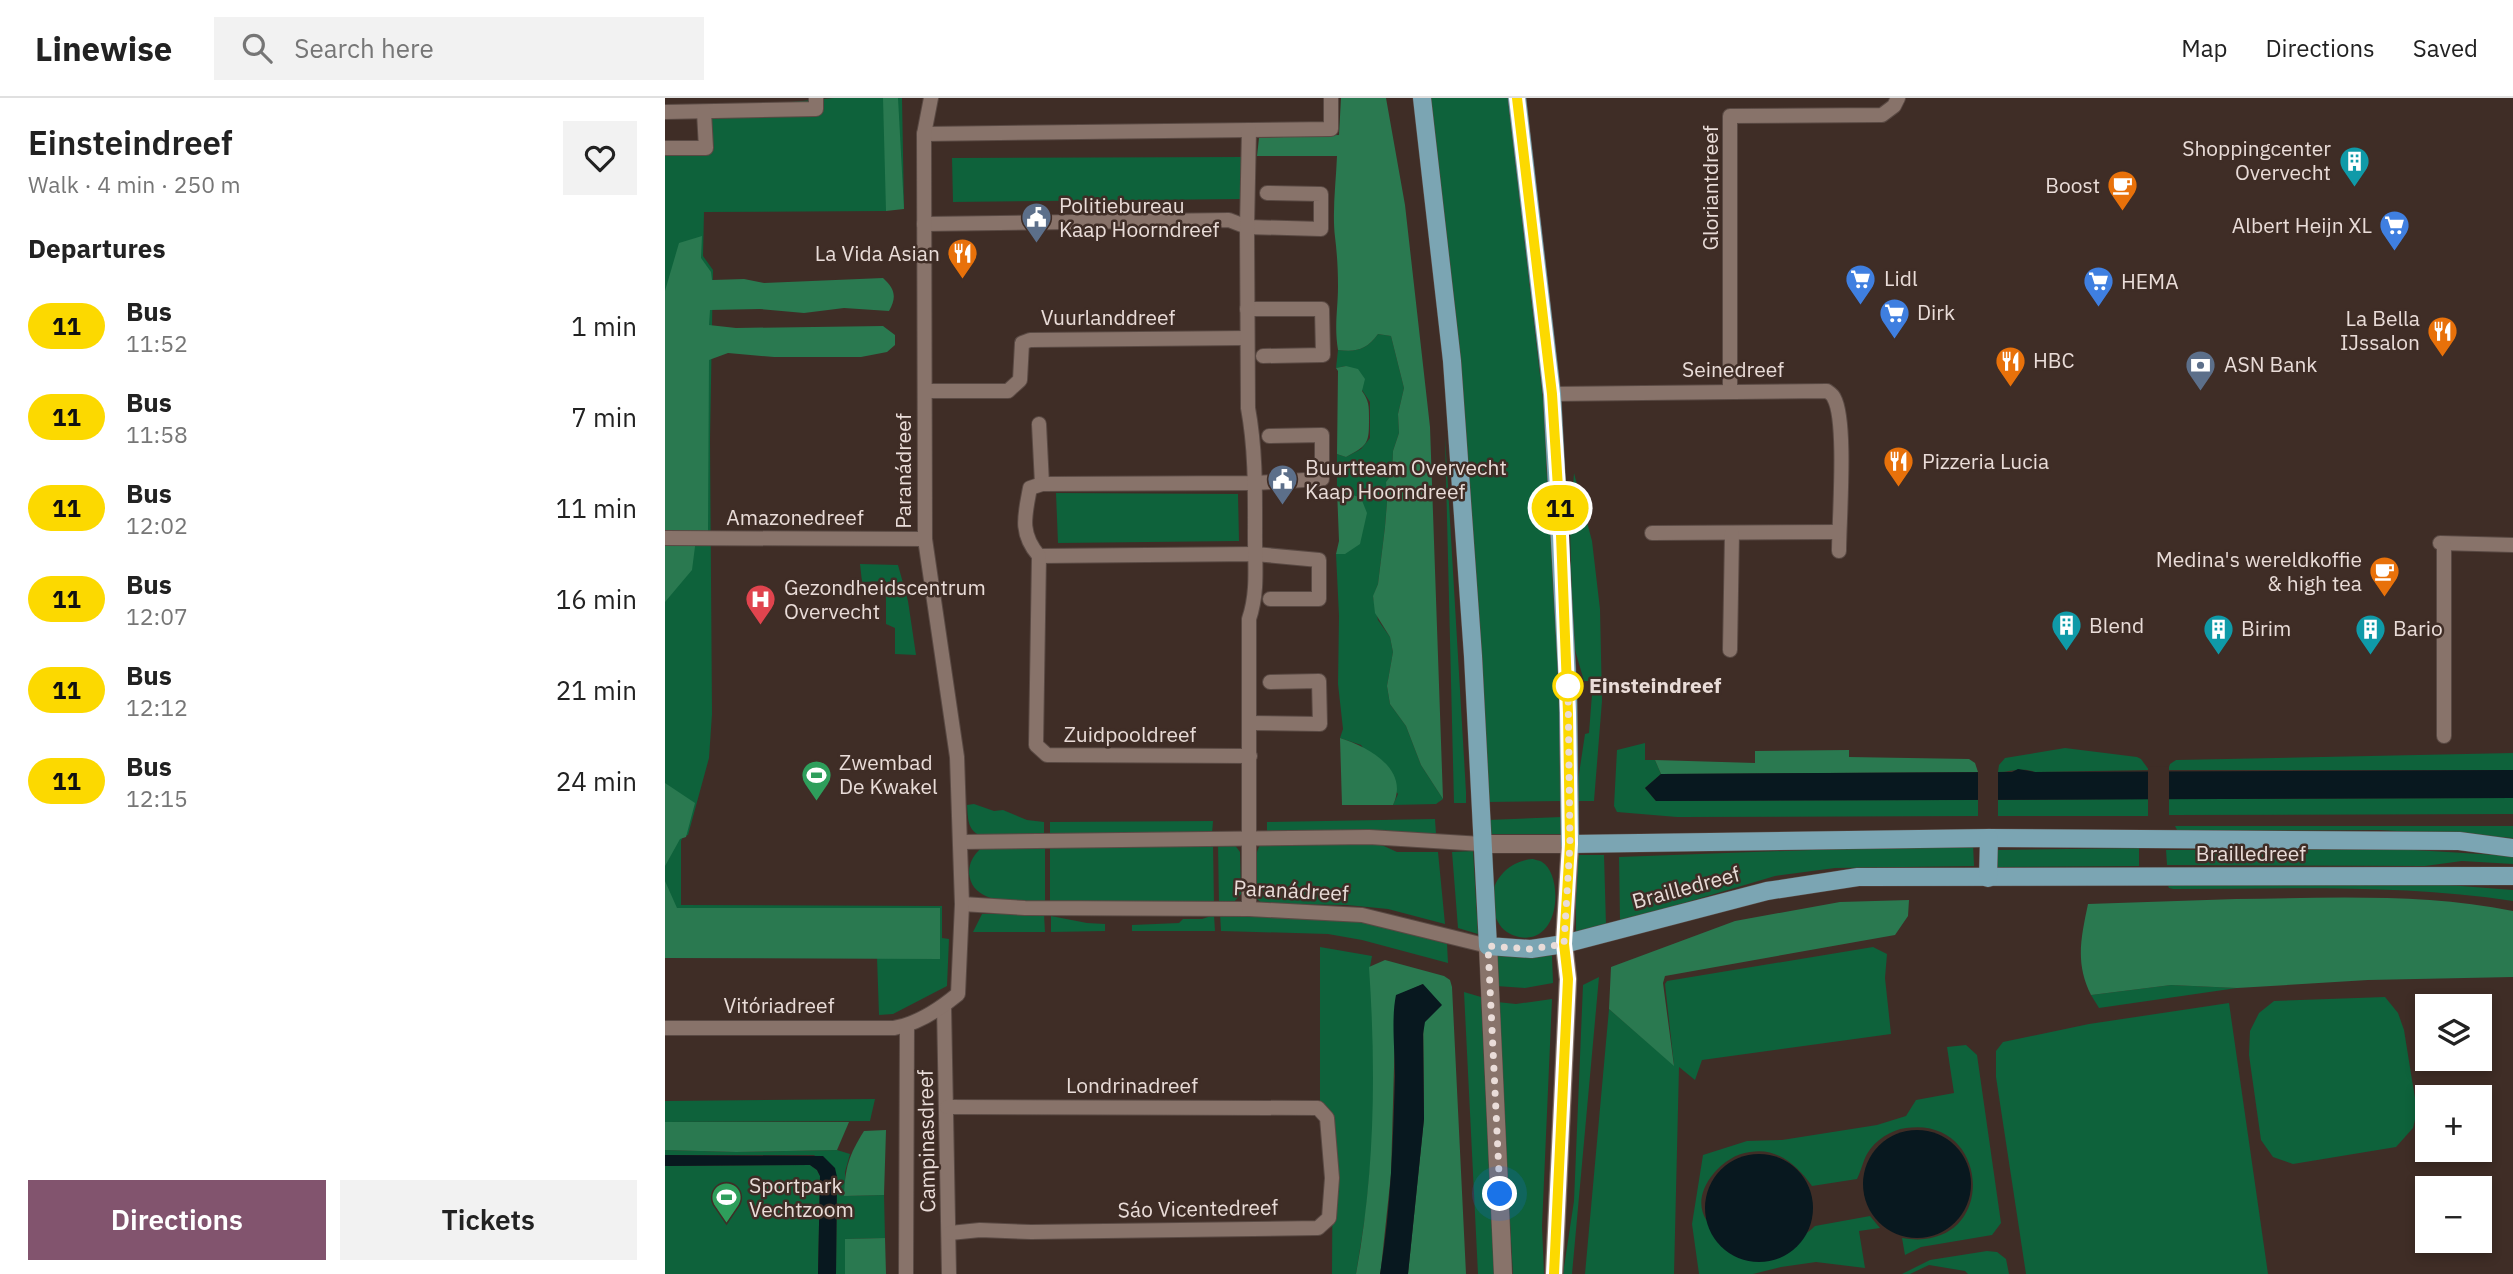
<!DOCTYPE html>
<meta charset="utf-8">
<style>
body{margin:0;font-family:"IBM Plex Sans",sans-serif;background:#f2f2f2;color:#222;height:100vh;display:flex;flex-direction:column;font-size:26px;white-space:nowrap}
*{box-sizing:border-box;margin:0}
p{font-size:23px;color:#767676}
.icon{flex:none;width:38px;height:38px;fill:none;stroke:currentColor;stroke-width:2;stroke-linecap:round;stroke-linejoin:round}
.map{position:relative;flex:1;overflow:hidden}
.details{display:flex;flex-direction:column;background:#fff;width:665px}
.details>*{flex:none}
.badge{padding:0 14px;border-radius:23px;font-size:24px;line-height:46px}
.fabs{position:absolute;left:1750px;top:896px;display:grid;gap:14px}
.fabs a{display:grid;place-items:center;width:77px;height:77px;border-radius:0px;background:#fff;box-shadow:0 4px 10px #0003;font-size:35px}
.you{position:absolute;width:35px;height:35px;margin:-18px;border:5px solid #fff;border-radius:50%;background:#1a73e8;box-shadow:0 0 0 10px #1a73e833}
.map>.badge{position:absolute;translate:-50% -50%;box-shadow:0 0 0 4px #fff}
h2{padding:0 28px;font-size:26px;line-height:63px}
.round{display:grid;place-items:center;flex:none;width:74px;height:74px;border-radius:0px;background:#f2f2f2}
.head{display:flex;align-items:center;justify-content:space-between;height:119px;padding:0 28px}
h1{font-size:33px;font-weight:600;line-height:52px}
.button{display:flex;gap:14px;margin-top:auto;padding:14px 28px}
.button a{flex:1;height:80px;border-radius:0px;background:#82546e;color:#fff;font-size:28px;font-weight:600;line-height:80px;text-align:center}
.button a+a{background:#f2f2f2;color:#222}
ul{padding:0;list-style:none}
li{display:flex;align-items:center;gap:21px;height:91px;padding:0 28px}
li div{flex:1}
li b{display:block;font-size:26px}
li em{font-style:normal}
li .badge{min-width:77px;font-weight:700;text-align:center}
header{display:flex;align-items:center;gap:42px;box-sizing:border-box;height:98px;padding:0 35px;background:#fff;border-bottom:2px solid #e0e0e0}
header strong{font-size:33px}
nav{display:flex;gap:38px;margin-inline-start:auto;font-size:24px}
.search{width:490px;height:63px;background:#f2f2f2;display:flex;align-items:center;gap:18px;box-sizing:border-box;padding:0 24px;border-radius:0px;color:#767676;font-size:26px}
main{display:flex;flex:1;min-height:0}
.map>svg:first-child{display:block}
</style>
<header>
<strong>Linewise</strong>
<div class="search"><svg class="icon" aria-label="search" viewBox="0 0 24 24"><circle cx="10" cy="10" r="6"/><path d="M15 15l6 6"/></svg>Search here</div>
<nav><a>Map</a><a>Directions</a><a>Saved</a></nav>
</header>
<main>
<section class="details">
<div class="head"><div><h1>Einsteindreef</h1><p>Walk · 4 min · 250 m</p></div><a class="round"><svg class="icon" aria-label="heart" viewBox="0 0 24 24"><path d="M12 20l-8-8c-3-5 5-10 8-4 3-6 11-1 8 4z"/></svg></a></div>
<h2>Departures</h2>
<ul>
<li><span class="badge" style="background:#fcd900;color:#111">11</span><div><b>Bus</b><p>11:52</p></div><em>1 min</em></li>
<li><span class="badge" style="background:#fcd900;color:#111">11</span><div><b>Bus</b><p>11:58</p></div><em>7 min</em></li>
<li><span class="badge" style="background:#fcd900;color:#111">11</span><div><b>Bus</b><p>12:02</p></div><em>11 min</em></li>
<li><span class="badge" style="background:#fcd900;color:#111">11</span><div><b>Bus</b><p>12:07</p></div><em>16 min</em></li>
<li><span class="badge" style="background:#fcd900;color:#111">11</span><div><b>Bus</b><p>12:12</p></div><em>21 min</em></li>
<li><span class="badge" style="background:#fcd900;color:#111">11</span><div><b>Bus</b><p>12:15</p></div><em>24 min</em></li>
</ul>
<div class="button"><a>Directions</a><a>Tickets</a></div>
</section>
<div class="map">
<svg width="1848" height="1176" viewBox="0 0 1848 1176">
<rect width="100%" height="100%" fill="#3f2d26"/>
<!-- green -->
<g fill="#0e623b">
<polygon points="169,0 237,0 239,111 222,111 221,113 39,114 38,158 48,172 45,342 47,616 44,660 23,737 18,738 16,743 16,807 277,808 277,840 284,841 282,888 228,916 214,917 212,859 274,861 274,859 0,857 0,48 43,48 41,12"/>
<path d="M764 0H843L883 346 881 363 893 546 896 703 822 704C807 469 796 234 764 0Z"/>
<polygon points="580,59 579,101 288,104 287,60"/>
<path d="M713 236 726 238 739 290 733 316 734 335 728 353 727 376 721 384 722 404 720 429 713 486 708 499 713 522 725 539 728 554 722 588 725 606 741 628 756 667 778 701 771 706 728 707 733 696 696 647 675 640 678 631 673 586 674 518 671 456H680L689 396 672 391V356L681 359 696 351 705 340V304L681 268 671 270 673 252C692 254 701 252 713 236Z"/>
<polygon points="780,338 801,694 801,705 789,705"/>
<polygon points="909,375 927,443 935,511 937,603 929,703 912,703 911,696 920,636 924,635 928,583 919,583 908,545 905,430"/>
<polygon points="391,395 573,396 574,443 393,445"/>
<polygon points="195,466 233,467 243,503 251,557 230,556 230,530 221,526 221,483 197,484"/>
<polygon points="980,645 980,662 990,662 996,676 980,690 991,703 1313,702 1313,718 1012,719 952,714 949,708 952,652"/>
<path d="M1400 650 1472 659 1476 661 1484 672 1370 674C1357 669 1346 674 1333 674L1334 667 1340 660Z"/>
<polygon points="1848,655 1848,672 1503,672 1505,666 1511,662"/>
<polygon points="1848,700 1848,716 1504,717 1504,701"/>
<polygon points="1483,701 1483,718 1333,718 1333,702"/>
<path d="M309 706 329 713 338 712 362 722 379 724V737H314C302 731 303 719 302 707Z"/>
<polygon points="896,719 896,736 823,736 822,722"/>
<polygon points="770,721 771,736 602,735 602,724"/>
<polygon points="548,723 547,736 385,737 385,724"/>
<polygon points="1510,728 1848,728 1848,740 1715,732 1516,733 1512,732"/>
<path d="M710 744 732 754H773L780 826 723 811 682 807 601 806C596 804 594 804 591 799 586 789 589 756 595 747Z"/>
<polygon points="385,746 548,746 549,806 385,805"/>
<polygon points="553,746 569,746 575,754 576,796 568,805 554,806"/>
<polygon points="1308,746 1309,768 1170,770 1110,778 955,824 954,759"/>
<path d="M380 747V804C355 803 307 809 304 775 304 764 309 757 316 750Z"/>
<polygon points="1474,750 1474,768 1333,769 1333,752"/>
<polygon points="1733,751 1848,758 1848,766 1797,763 1760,768 1502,767 1501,752"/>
<polygon points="808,753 813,836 793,830 787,754"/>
<polygon points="911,757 939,757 941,827 911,835"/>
<path d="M867 761C868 761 876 763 877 764 898 776 897 847 854 839 845 837 837 832 833 824 816 796 836 764 867 761Z"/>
<path d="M1502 786 1783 787 1848 792V803C1736 786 1622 791 1508 791L1504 790Z"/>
<polygon points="555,815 683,822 709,826 782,846 783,865 697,842 663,836 556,833"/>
<polygon points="317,816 379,816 380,834 308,834"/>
<polygon points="549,817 550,833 467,833 467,827 514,825 518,821 537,821"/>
<polygon points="386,818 422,825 440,826 440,833 386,834"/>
<polygon points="655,849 707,858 705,869 708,920 709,1028 701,1113 691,1176 667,1176 668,1021 655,1005"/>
<polygon points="1208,849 1222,856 1220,880 1226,936 1037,962 1030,982 1014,969 1009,1176 920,1176 944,911 1009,967 1000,886 1002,883"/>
<polygon points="829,850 846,859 887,857 888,885 860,890 831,888"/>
<polygon points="934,879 907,1176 898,1176 909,1103 918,887"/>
<polygon points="1506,887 1572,890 1434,910 1426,897"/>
<polygon points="799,894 816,899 829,1176 813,1176"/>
<polygon points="1720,899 1733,915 1739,932 1752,1013 1748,1030 1731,1049 1628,1066 1608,1059 1596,1042 1584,957 1585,933 1594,915 1609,903"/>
<polygon points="887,901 877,1128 879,1176 848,1176 832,904 851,906"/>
<polygon points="1564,905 1603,1176 1361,1176 1331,979 1331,953 1338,944 1424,926"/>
<path d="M1301 947 1312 957 1336 1125 1327 1137 1256 1149 1240 1157 1237 1140C1244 1141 1252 1142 1259 1141 1332 1135 1321 1018 1241 1030 1226 1032 1210 1042 1202 1056 1198 1063 1196 1073 1192 1081L1147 1088C1132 1067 1112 1049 1085 1054 1070 1056 1059 1064 1049 1075 1001 1132 1101 1176 1150 1128L1205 1118 1215 1130 1194 1133 1200 1170 1151 1164 1116 1169 1088 1176H1034L1027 1126 1038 1057 1082 1043 1117 1042 1212 1027 1241 1018 1251 1002 1289 995 1282 949Z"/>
<polygon points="210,1001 205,1023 0,1024 0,1003"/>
<polygon points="0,1052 71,1054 172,1052 185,1056 180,1074 180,1098 219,1097 220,1140 180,1141 180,1176 171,1176 172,1079 149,1057 0,1057"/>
<polygon points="145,1067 152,1072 155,1078 153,1176 0,1176 0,1068"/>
<polygon points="1322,1153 1332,1154 1341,1161 1344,1176 1303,1176 1300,1173 1264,1167 1245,1176 1237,1176 1265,1162"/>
</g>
<!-- forest -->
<g fill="#2a7950">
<polygon points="218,0 233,0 239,111 221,113"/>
<path d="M676 0H721L740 107 765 329 778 701 756 667 741 628 725 606 722 588 728 554 725 539 710 515 708 498 713 486 720 429 722 404 721 384 727 376 728 353 734 335 733 316 739 290 726 238 713 236C701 252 692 254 673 252 669 227 673 211 673 188 673 171 672 155 670 139 667 113 671 84 672 58H592L594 40 674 37Z"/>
<path d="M37 138 36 160 46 174 47 182 79 181 99 185 218 180C230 191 232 199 224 213L179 210 139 215 95 211 45 212 44 227 71 230 218 228 230 237V247L222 254 196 259H109L63 255 44 262 43 433H32L27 472 0 504V193L14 145Z"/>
<path d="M681 268 693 271 700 281 697 293C704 303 704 308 704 320 704 344 704 347 681 359L672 356 673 273 671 270Z"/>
<polygon points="672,391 696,400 702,415 695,446 680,456 671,456 674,443"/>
<path d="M675 640C703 649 745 671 728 707H677Z"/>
<polygon points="1184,652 1184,659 1304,661 1310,665 1313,674 996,676 990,662 1090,665 1090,653"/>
<polygon points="0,685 30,705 21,739 15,741 0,768"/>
<polygon points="0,783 12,810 275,810 275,861 0,860"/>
<path d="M1571 801C1663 800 1758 795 1848 813V879L1703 882 1572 890 1506 887 1426 897C1410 865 1416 840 1423 806Z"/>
<polygon points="1244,802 1243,818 1230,837 1000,878 998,885 1009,968 944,911 946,869 1070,823 1175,804"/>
<path d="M720 862 779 878 785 882 787 889 801 1176H743L759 1021 758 886 731 898 726 1076 716 1170 715 1176H691C710 1074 711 972 704 869Z"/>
<polygon points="0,1024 184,1024 172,1052 71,1054 0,1052"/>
<path d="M221 1032 219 1097 179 1098C180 1069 184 1057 199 1033Z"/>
<polygon points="220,1140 221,1176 180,1176 180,1141"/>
</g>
<!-- water -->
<g fill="#08181f">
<polygon points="1353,671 1370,674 1848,672 1848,700 991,703 980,690 996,676 1347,674"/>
<path d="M758 886 777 907 760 924 758 936 759 1021 743 1176H715C726 1111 728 1044 730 978 730 953 726 921 731 897Z"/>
<circle cx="1252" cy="1086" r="54"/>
<circle cx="1094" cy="1110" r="54"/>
<polygon points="0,1057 158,1058 170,1070 172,1079 171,1176 153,1176 155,1078 152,1072 145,1067 0,1068"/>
</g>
<!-- pier -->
<g fill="#3f2d26">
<polygon points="1483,668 1504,669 1504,705 1483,705"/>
<rect x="1313" y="671" width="20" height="34"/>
</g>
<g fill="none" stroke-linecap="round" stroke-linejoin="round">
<defs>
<g id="minor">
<polyline points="0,14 151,11 151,0"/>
<polyline points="259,36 666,31 666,0"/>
<polyline points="0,50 41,50 39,14"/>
<polyline points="259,126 564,122 582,129 656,131 656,96 602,95"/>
<polyline points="582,211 657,211 658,257 598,258"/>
<polyline points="260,293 343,293 355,282 357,245 365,242 582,240"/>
<polyline points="1065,294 1065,18 1217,17 1229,8 1233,0"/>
<path d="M887 296 1162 293C1165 295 1168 297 1169 300 1182 323 1174 423 1174 453"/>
<polyline points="374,326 377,386"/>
<polyline points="987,435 1174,434"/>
<polyline points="0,440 260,441"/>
<polyline points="1775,445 1848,447"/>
<polyline points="1779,447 1779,638"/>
<polyline points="374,458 590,456 654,462 654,501 605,501"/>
<polyline points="1065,552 1067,435"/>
<polyline points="584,625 655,626 654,583 605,584"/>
<path d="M585 658 382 657 371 647 374 458C354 435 360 417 365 390L377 386 590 385 657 381V337L604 338"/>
<polyline points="295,744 704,739 817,746"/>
<polyline points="297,806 360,810 584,811 697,817 823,848"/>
<path d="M584 811V521C593 495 590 468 590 440 590 396 591 353 583 310L582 129 584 32"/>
<polyline points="279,908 284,1176"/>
<path d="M0 930H229C253 926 275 911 293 896L297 806 292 659 260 441 259 36 266 0"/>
<polyline points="282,1009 653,1010 662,1020 667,1080 664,1120 653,1130 366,1134 315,1132 285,1135"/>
<polyline points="241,1176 242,928"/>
</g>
<g id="secondary">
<polyline points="817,746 905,746 899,846 903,881 889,1176"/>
<polyline points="823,848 838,1176"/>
</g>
<g id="primary">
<polyline points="757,0 787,263 808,558 823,848 866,851 899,846 1102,793 1193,779 1848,778"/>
<polyline points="852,0 887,296 903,593 905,746 1324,740 1794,743 1848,750"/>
<polyline points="1323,780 1324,740"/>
</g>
</defs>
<!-- minor casing -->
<use href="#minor" stroke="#594943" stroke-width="16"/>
<!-- secondary casing -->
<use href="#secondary" stroke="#594943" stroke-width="19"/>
<!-- primary casing -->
<use href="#primary" stroke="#594943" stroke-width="19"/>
<!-- minor -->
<use href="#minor" stroke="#88736a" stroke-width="14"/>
<!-- secondary -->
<use href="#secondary" stroke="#88736a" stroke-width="18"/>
<!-- primary -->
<use href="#primary" stroke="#7ba5b3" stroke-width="18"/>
</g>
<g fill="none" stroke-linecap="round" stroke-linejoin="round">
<defs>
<polyline id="line" points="852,0 887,296 896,437 903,615 905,746 899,846 903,881 889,1176"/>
</defs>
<!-- line casing -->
<use href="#line" stroke="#fff" stroke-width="16"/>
<!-- line -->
<use href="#line" stroke="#fcd900" stroke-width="10"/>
<!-- walk -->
<polyline stroke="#e9dcd8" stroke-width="7" stroke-dasharray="0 12.6" points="835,1096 823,848 866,851 899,846 905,746 903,588"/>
</g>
<!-- icons -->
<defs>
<symbol id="building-pin" viewBox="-11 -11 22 30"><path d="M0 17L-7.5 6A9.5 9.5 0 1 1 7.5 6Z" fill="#0f9aa8" stroke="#3f2d26"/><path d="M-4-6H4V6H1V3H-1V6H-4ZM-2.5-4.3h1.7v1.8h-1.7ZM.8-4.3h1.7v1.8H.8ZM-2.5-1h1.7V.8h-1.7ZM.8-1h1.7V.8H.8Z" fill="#fff"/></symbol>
<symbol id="cafe-pin" viewBox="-11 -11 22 30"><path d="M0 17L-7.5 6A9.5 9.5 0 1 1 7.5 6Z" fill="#e8710a" stroke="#3f2d26"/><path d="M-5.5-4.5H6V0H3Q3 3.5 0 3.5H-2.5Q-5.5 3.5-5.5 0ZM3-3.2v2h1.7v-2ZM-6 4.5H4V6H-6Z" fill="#fff"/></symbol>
<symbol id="civic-pin" viewBox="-11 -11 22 30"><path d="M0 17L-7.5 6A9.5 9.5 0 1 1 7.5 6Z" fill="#5c6f8a" stroke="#3f2d26"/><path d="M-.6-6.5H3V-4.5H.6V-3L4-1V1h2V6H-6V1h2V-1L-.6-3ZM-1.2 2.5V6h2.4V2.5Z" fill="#fff"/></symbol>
<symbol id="supermarket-pin" viewBox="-11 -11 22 30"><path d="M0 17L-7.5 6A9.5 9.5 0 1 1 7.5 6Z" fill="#3f7fe0" stroke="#3f2d26"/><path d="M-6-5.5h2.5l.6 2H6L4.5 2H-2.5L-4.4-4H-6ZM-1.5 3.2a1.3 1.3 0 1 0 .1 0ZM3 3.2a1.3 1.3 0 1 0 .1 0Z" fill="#fff"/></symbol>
<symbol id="restaurant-pin" viewBox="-11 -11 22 30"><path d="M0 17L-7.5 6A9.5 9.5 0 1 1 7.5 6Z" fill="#e8710a" stroke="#3f2d26"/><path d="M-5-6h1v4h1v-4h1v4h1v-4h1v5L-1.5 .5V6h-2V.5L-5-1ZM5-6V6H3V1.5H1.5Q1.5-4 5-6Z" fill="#fff"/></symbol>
<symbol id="bank-pin" viewBox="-11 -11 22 30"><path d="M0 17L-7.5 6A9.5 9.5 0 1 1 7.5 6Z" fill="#5c6f8a" stroke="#3f2d26"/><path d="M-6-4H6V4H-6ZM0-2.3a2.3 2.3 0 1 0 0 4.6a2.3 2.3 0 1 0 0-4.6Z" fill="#fff"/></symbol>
<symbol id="hospital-pin" viewBox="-11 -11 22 30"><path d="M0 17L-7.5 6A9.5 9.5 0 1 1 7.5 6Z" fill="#e0444e" stroke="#3f2d26"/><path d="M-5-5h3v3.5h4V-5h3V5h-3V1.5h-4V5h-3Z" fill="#fff"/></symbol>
<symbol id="stadium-pin" viewBox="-11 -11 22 30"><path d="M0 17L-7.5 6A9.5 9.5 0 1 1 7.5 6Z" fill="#2e9e5b" stroke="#3f2d26"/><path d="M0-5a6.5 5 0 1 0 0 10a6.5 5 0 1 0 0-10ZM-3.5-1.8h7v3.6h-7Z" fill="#fff"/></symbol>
</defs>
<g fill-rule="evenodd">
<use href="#building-pin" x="1672" y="46" width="35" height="47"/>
<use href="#cafe-pin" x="1440" y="70" width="35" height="47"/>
<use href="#civic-pin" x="354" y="102" width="35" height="47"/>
<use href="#supermarket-pin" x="1712" y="110" width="35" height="47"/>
<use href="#restaurant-pin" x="280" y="138" width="35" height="47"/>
<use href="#supermarket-pin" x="1178" y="164" width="35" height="47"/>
<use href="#supermarket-pin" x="1416" y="166" width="35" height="47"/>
<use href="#supermarket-pin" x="1212" y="198" width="35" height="47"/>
<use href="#restaurant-pin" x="1760" y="216" width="35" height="47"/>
<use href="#restaurant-pin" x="1328" y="246" width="35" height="47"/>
<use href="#bank-pin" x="1518" y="250" width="35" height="47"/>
<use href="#restaurant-pin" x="1216" y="346" width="35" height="47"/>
<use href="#civic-pin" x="600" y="364" width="35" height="47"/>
<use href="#cafe-pin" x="1702" y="456" width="35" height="47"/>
<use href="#hospital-pin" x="78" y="484" width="35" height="47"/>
<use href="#building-pin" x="1384" y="510" width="35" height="47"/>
<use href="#building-pin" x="1536" y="514" width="35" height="47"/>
<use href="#building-pin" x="1688" y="514" width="35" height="47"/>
<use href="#stadium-pin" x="134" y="660" width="35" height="47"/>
<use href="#stadium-pin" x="44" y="1082" width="35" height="47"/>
</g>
<!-- markers -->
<circle fill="#fff" stroke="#fcd900" stroke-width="3.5" cx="903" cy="588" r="14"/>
<g text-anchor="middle" stroke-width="5" stroke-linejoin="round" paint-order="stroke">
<!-- poi labels -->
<g font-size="21" fill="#e9dcd8" stroke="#3f2d26" text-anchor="start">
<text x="1666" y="58" text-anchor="end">Shoppingcenter<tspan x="1666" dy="24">Overvecht</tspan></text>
<text x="1435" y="95" text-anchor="end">Boost</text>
<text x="394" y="115">Politiebureau<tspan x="394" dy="24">Kaap Hoorndreef</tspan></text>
<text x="1707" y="135" text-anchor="end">Albert Heijn XL</text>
<text x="275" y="163" text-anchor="end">La Vida Asian</text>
<text x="1219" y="188">Lidl</text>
<text x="1456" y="191">HEMA</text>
<text x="1252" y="222">Dirk</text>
<text x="1755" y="228" text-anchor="end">La Bella<tspan x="1755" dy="24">IJssalon</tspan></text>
<text x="1368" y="270">HBC</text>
<text x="1559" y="274">ASN Bank</text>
<text x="1257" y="371">Pizzeria Lucia</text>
<text x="640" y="377">Buurtteam Overvecht<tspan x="640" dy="24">Kaap Hoorndreef</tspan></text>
<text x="1697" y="469" text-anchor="end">Medina's wereldkoffie<tspan x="1697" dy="24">&amp; high tea</tspan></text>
<text x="119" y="497">Gezondheidscentrum<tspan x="119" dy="24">Overvecht</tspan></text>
<text x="1424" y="535">Blend</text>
<text x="1576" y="538">Birim</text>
<text x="1728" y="538">Bario</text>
<text x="174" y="672">Zwembad<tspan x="174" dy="24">De Kwakel</tspan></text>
<text x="84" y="1095">Sportpark<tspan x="84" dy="24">Vechtzoom</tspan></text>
</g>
<!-- street labels -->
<g font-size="21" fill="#e9dcd8" stroke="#3f2d26">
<text transform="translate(1046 90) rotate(-90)" y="7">Gloriantdreef</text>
<text x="443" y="227">Vuurlanddreef</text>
<text x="1068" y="279">Seinedreef</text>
<text transform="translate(239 373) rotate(-90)" y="7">Paranádreef</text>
<text x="130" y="427">Amazonedreef</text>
<text x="465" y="644">Zuidpooldreef</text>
<text x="1586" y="763">Brailledreef</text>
<text transform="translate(1021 790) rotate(-15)" y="7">Brailledreef</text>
<text transform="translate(626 793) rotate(3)" y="7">Paranádreef</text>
<text x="114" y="915">Vitóriadreef</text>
<text x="467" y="995">Londrinadreef</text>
<text transform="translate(262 1043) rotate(-91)" y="7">Campinasdreef</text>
<text transform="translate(533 1111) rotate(-1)" y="7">Sáo Vicentedreef</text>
</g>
<!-- stop labels -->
<g font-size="21" font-weight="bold" fill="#e9dcd8" stroke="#3f2d26" text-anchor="start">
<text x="924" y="595">Einsteindreef</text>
</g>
</g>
</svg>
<div class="fabs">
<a><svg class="icon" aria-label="layers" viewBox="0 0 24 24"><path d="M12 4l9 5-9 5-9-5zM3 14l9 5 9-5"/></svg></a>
<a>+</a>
<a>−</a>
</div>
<div class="you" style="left:835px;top:1096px"></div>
<b class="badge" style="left:895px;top:410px;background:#fcd900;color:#111">11</b>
</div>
</main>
